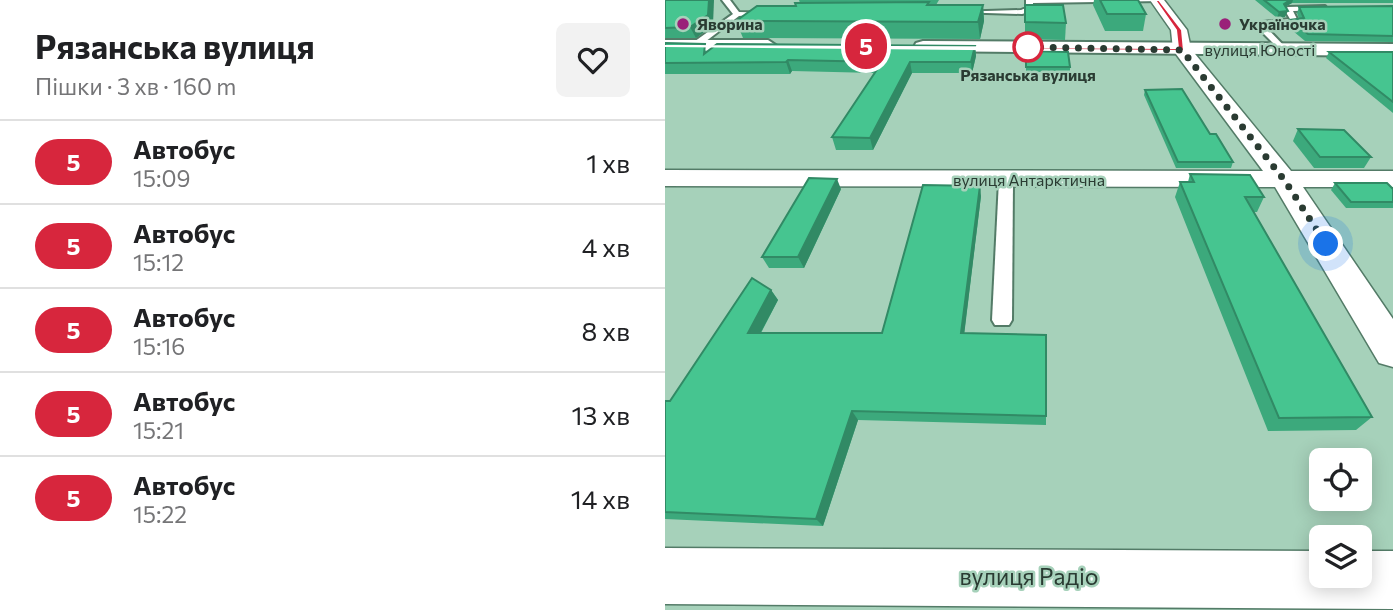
<!DOCTYPE html>
<html lang="uk">
<meta charset="utf-8">
<style>
body{margin:0;font-family:Commissioner,sans-serif;background:#f2f2f2;color:#202124;height:100vh;display:flex;flex-direction:column;font-size:26px;white-space:nowrap}
*{box-sizing:border-box;margin:0}
p{font-size:23px;color:#757577}
.icon{flex:none;width:38px;height:38px;fill:none;stroke:currentColor;stroke-width:2;stroke-linecap:round;stroke-linejoin:round}
.map{position:relative;flex:1;overflow:hidden}
.side{display:flex;flex-direction:column;background:#fff;width:665px}
.side>*{flex:none}
.badge{padding:0 14px;border-radius:23px;font-size:24px;line-height:46px}
.buttons{position:absolute;left:644px;top:448px;display:grid;gap:14px}
.buttons a{display:grid;place-items:center;width:63px;height:63px;border-radius:10px;background:#fff;box-shadow:0 4px 18px #0003;font-size:35px}
.you{position:absolute;width:35px;height:35px;margin:-18px;border:5px solid #fff;border-radius:50%;background:#1a73e8;box-shadow:0 0 0 10px #1a73e833}
.map>.badge{position:absolute;translate:-50% -50%;box-shadow:0 0 0 4px #fff}
.round{display:grid;place-items:center;flex:none;width:74px;height:74px;border-radius:10px;background:#f2f2f2}
.headline{display:flex;align-items:center;justify-content:space-between;height:119px;padding:0 35px}
h1{font-size:33px;font-weight:700;line-height:52px}
ul{padding:0;list-style:none}
li{display:flex;align-items:center;gap:21px;height:84px;padding:0 35px;border-top:2px solid #e0e0e0}
li div{flex:1}
li b{display:block;font-size:26px}
li em{font-style:normal}
li .badge{min-width:77px;font-weight:700;text-align:center}
main{display:flex;flex:1;min-height:0}
.map>svg:first-child{display:block}
</style>
<main>
<section class="side">
<div class="headline"><div><h1>Рязанська вулиця</h1><p>Пішки · 3 хв · 160 m</p></div><a class="round"><svg class="icon" aria-label="heart" viewBox="0 0 24 24"><path d="M12 20l-8-8c-3-5 5-10 8-4 3-6 11-1 8 4z"/></svg></a></div>
<ul>
<li><span class="badge" style="background:#d7263d;color:#fff">5</span><div><b>Автобус</b><p>15:09</p></div><em>1 хв</em></li>
<li><span class="badge" style="background:#d7263d;color:#fff">5</span><div><b>Автобус</b><p>15:12</p></div><em>4 хв</em></li>
<li><span class="badge" style="background:#d7263d;color:#fff">5</span><div><b>Автобус</b><p>15:16</p></div><em>8 хв</em></li>
<li><span class="badge" style="background:#d7263d;color:#fff">5</span><div><b>Автобус</b><p>15:21</p></div><em>13 хв</em></li>
<li><span class="badge" style="background:#d7263d;color:#fff">5</span><div><b>Автобус</b><p>15:22</p></div><em>14 хв</em></li>
</ul>
</section>
<div class="map">
<svg width="728" height="610" viewBox="0 0 728 610">
<rect width="100%" height="100%" fill="#a6d1ba"/>
<g fill="none" stroke-linecap="round" stroke-linejoin="round">
<defs>
<g id="lane">
<polygon points="57,0 65,0 74,12 110,13 74,16 32,48 26,48 26,44 68,14"/>
<polygon points="361,0 496,0 497,1 368,3 368,11 357,14 289,12 356,10 361,8"/>
<polygon points="660,6 663,10 628,11 634,23 599,25 623,50 618,53 588,23 625,19 619,9 623,7"/>
<polygon points="341,176 348,180 347,320 344,325 330,325 327,320 334,180"/>
</g>
<g id="street">
<polygon points="485,0 499,0 522,30 526,49 626,171 728,171 728,187 638,187 728,319 728,367 714,363 610,187 0,186 0,170 598,171 508,50 506,30"/>
<polygon points="0,548 656,551 656,576 695,576 695,551 728,551 728,609 0,604"/>
</g>
<g id="secondary">
<polygon points="0,40 103,40 112,46 103,52 0,52"/>
<polygon points="258,41 728,44 728,56 251,51 249,47 251,43"/>
</g>
</defs>
<!-- lane casing -->
<use href="#lane" stroke="#537b67" stroke-width="4"/>
<!-- street casing -->
<use href="#street" stroke="#537b67" stroke-width="3"/>
<!-- secondary casing -->
<use href="#secondary" stroke="#537b67" stroke-width="4"/>
<!-- lane -->
<use href="#lane" fill="#fff" fill-rule="evenodd"/>
<!-- street -->
<use href="#street" fill="#fff" fill-rule="evenodd"/>
<!-- secondary -->
<use href="#secondary" fill="#fff" fill-rule="evenodd"/>
</g>
<!-- wall -->
<g fill="#3ca97c">
<polygon points="0,0 48,25 31,38 0,38"/>
<polygon points="134,0 274,0 271,5 318,5 319,21 315,39 78,38 71,21 131,6 135,3"/>
<polygon points="429,0 473,0 481,14 478,31 440,31 428,5"/>
<polygon points="590,0 728,0 728,3 627,3 620,7 620,17 612,18"/>
<polygon points="360,5 401,23 400,40 360,39"/>
<polygon points="728,6 728,42 640,41 622,26 625,20 634,19 632,13 634,7"/>
<polygon points="0,43 43,51 310,46 311,56 307,73 247,73 208,150 171,150 167,137 210,73 127,71 125,74 0,74"/>
<polygon points="361,51 405,67 405,72 361,72"/>
<polygon points="664,52 728,52 728,113 661,58"/>
<polygon points="480,90 545,134 568,162 566,168 511,168 479,95"/>
<polygon points="633,129 706,157 699,168 649,168 628,141"/>
<polygon points="525,174 599,197 592,212 589,212 707,417 691,430 603,431 510,197 515,182 523,182"/>
<polygon points="670,183 728,189 728,208 681,208 666,190"/>
<polygon points="176,189 139,268 104,268 97,257"/>
<polygon points="316,196 299,334 381,416 381,425 193,420 158,526 0,519 0,401 5,401 106,290 113,300 96,333 217,333"/>
</g>
<!-- shaded-wall -->
<g fill="#318a65">
<polygon points="44,0 49,0 48,25 31,38 25,27"/>
<polygon points="625,0 628,0 627,3 616,9 619,4"/>
<polygon points="318,5 319,21 315,39 313,22"/>
<polygon points="623,11 620,17 612,18 614,12"/>
<polygon points="310,46 311,56 307,73 306,62"/>
<polygon points="123,60 127,71 125,74 121,62"/>
<polygon points="245,62 247,73 208,150 205,138"/>
<polygon points="172,179 176,189 139,268 133,257"/>
<polygon points="315,186 316,196 298,344 296,333"/>
<polygon points="106,290 113,300 90,343 83,333"/>
<polygon points="187,411 193,420 158,526 151,519"/>
</g>
<!-- building -->
<g fill="#46c590" stroke="#318a65" stroke-width="2">
<polygon points="0,0 44,0 43,15 25,27 0,28"/>
<polygon points="435,0 473,0 481,14 442,14"/>
<polygon points="599,0 625,0 619,4 623,11 614,12"/>
<polygon points="264,2 262,5 318,5 313,22 71,21 92,6 131,6 130,3"/>
<polygon points="360,5 398,5 401,23 360,22"/>
<polygon points="728,6 728,36 643,34 625,20 639,18 634,7"/>
<polygon points="0,43 40,44 39,54 52,44 310,46 306,62 245,62 205,138 167,137 217,62 123,60 121,62 0,63"/>
<polygon points="361,51 403,52 405,67 361,67"/>
<polygon points="664,52 728,52 728,102"/>
<polygon points="517,89 545,134 551,134 568,162 513,162 480,90"/>
<polygon points="633,129 679,130 706,157 655,157"/>
<polygon points="525,174 585,175 599,197 580,197 707,417 614,418 515,182 529,182"/>
<polygon points="144,178 172,179 133,257 97,257"/>
<polygon points="670,183 722,183 728,189 728,202 686,202"/>
<polygon points="258,185 315,186 296,333 381,335 381,416 187,411 151,519 0,512 0,401 5,401 87,278 106,290 83,333 217,333"/>
</g>
<!-- line -->
<polygon fill="#d7263d" stroke="#fff" stroke-width="2" points="490,0 494,0 517,30 519,51 0,46 513,48 511,30"/>
<g fill="none" stroke-linecap="round" stroke-linejoin="round">
<!-- walk -->
<polyline stroke="#2a3b32" stroke-width="7" stroke-dasharray="0 12.6" points="363,47 517,50 620,181 661,244"/>
</g>
<!-- markers -->
<g fill="#9a2079" stroke="#a6d1ba" stroke-width="2.5">
<circle cx="18" cy="24" r="7"/>
<circle cx="560" cy="24" r="7"/>
</g>
<circle fill="#fff" stroke="#d7263d" stroke-width="3.5" cx="363" cy="47" r="14"/>
<g text-anchor="middle" stroke-width="5" stroke-linejoin="round" paint-order="stroke">
<!-- far-poi labels -->
<g font-size="16" font-weight="bold" fill="#2a3b32" stroke="#a6d1ba" text-anchor="start">
<text x="32" y="30">Яворина</text>
<text x="574" y="30">Україночка</text>
</g>
<!-- far-street labels -->
<g font-size="16" fill="#2a3b32" stroke="#a6d1ba">
<text x="595" y="56">вулиця Юності</text>
<text x="364" y="186">вулиця Антарктична</text>
</g>
<!-- far-stop labels -->
<g font-size="16" font-weight="bold" fill="#2a3b32" stroke="#a6d1ba">
<text x="363" y="81">Рязанська вулиця</text>
</g>
<!-- near-street labels -->
<g font-size="23" fill="#2a3b32" stroke="#a6d1ba">
<text x="364" y="585">вулиця Радіо</text>
</g>
</g>
</svg>
<div class="buttons">
<a><svg class="icon" aria-label="locate" viewBox="0 0 24 24"><circle cx="12" cy="12" r="6"/><path d="M12 2v4M12 18v4M2 12h4M18 12h4"/></svg></a>
<a><svg class="icon" aria-label="layers" viewBox="0 0 24 24"><path d="M12 4l9 5-9 5-9-5zM3 14l9 5 9-5"/></svg></a>
</div>
<div class="you" style="left:661px;top:244px"></div>
<b class="badge" style="left:201px;top:46px;background:#d7263d;color:#fff">5</b>
</div>
</main>
